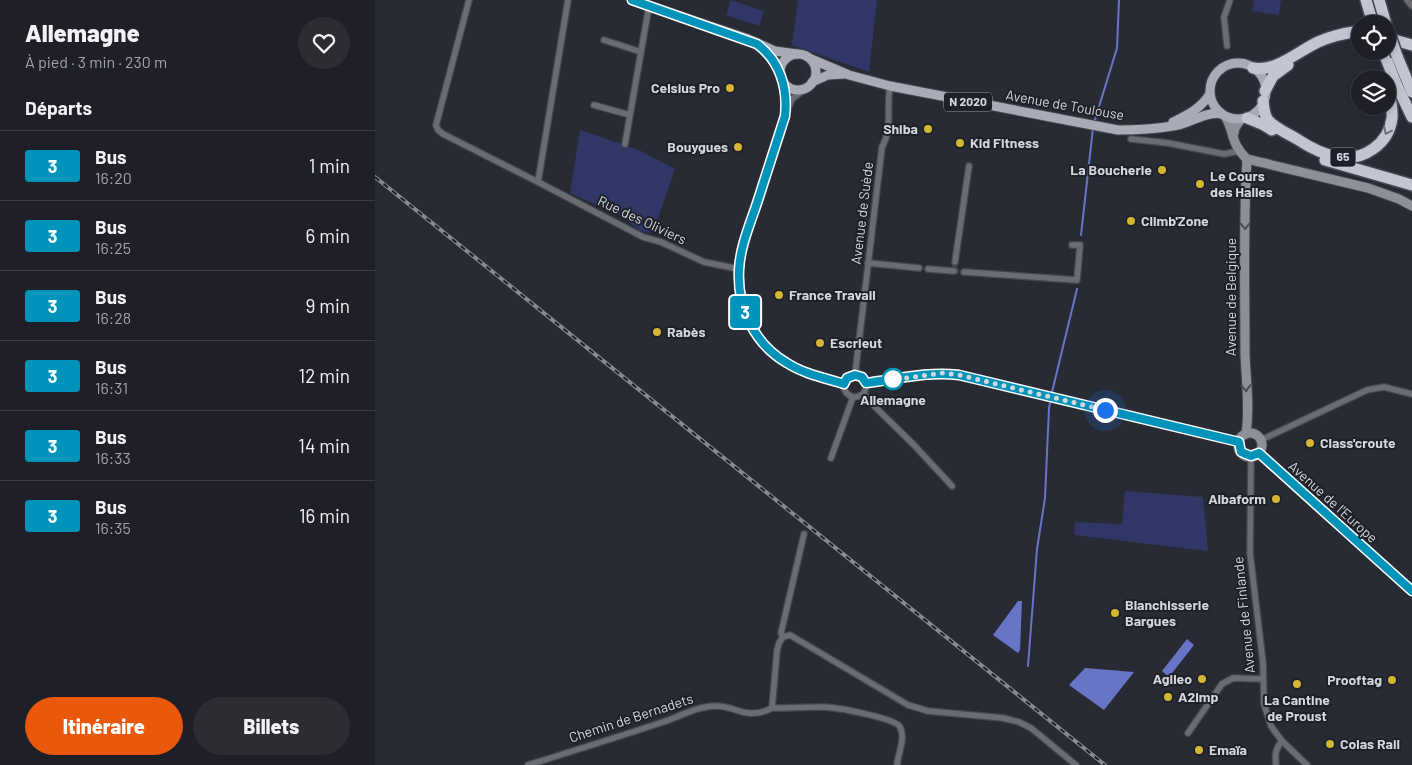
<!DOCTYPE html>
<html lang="fr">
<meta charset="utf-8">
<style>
body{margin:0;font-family:Barlow,sans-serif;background:#2c2d33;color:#f1f3f6;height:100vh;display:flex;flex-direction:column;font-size:19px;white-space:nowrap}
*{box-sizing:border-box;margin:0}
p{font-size:16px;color:#a1a3a7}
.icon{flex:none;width:28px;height:28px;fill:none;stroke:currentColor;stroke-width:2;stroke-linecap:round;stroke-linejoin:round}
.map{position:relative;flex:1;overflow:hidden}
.sheet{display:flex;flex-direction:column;background:#1f2027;width:375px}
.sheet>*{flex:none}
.badge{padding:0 10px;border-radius:4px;font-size:18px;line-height:32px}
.fabs{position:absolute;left:976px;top:15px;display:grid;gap:10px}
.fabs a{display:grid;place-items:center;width:45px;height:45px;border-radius:50%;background:#1f2027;box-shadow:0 2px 8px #0003,0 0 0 1px #3c3e44;font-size:25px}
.you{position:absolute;width:25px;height:25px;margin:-12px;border:4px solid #fff;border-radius:50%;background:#1a73e8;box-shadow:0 0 0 8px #1a73e833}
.map>.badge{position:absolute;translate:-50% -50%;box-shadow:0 0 0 2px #fff}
h2{padding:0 25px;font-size:19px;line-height:45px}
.round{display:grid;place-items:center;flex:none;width:52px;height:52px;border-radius:26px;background:#2c2d33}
.head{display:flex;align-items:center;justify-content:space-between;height:85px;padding:0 25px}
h1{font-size:24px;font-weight:800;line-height:38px}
.cta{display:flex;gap:10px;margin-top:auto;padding:10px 25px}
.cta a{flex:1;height:58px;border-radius:30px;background:#ea580c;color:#fff;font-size:20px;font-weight:800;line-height:58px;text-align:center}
.cta a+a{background:#2c2d33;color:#f1f3f6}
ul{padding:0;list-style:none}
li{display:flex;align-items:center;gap:15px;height:70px;padding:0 25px;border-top:1px solid #3c3e44}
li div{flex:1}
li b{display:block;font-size:19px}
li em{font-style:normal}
li .badge{min-width:55px;font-weight:700;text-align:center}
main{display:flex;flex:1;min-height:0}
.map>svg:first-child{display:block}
</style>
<main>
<section class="sheet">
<div class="head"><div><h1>Allemagne</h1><p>À pied · 3 min · 230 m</p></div><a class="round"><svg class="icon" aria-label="heart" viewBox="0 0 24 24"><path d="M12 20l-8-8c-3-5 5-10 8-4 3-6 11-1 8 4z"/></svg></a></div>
<h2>Départs</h2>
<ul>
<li><span class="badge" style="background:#0094ba;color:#fff">3</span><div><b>Bus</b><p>16:20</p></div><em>1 min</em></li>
<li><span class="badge" style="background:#0094ba;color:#fff">3</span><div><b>Bus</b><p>16:25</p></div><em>6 min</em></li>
<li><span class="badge" style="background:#0094ba;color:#fff">3</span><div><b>Bus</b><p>16:28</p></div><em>9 min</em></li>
<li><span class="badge" style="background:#0094ba;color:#fff">3</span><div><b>Bus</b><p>16:31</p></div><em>12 min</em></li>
<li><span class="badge" style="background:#0094ba;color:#fff">3</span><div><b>Bus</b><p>16:33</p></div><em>14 min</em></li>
<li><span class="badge" style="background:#0094ba;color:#fff">3</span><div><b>Bus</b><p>16:35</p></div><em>16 min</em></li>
</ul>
<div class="cta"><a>Itinéraire</a><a>Billets</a></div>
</section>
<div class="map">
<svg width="1037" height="765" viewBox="0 0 1037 765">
<rect width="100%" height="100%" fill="#292b34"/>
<!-- green -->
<g fill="#303766">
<polygon points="356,0 389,11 384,26 351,15"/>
<polygon points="423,0 502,0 494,72 417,45"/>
<polygon points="879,0 906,0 904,15 877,11"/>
<polygon points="205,130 264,150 300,169 278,233 265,231 246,216 195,193"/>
<polygon points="750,491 828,497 833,551 699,535 700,522 747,524"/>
</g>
<!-- water -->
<g fill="#6875c6">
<polygon points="643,601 647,601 645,650 643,653 618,635"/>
<polygon points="812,639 819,645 794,677 787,671"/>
<polygon points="710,668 759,672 729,710 694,685"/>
</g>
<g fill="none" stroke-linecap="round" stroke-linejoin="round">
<!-- stream -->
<g stroke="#6875c6" stroke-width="2">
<polyline points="719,123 742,48 744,0"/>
<polyline points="706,235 718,128"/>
<polyline points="653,666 662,549 670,498 674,408 678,388 702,289"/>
</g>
<!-- street-tunnel -->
<polyline stroke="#43454d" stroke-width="5.5" stroke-dasharray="5.5 3" stroke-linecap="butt" points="580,262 579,271 589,272"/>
<defs>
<g id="street">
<polyline points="94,0 61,125 63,130 68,134 163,182"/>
<polyline points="193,0 163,182 268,237 286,242 329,262 364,269"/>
<polyline points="1032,0 1037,6"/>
<polyline points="229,40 266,52"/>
<polyline points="852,46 849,17 855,0"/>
<polyline points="409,83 412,102 411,108"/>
<path d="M431 88 417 99 410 116 366 253C359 295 372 340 411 363 428 374 450 378 469 384"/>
<polyline points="219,105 255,115"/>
<polyline points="756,139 793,143 849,154 864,151"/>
<polyline points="250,144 274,6"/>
<polyline points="580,262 594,166"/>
<polyline points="493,263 544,268"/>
<polyline points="553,269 579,271"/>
<polyline points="589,272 702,280 705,245 697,245"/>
<circle cx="480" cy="386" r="11"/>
<path d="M480 375 507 147C518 128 511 106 515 86"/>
<path d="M491 383C522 379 553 371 584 375L864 442"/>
<polyline points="489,393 494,401 539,445 577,486"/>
<polyline points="886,440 992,390 1009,387 1037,394"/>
<polyline points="876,457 875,553 888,663 889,704 896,726 907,741 932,765"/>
<polyline points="456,458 478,397"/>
<polyline points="408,637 415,635 533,705 553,711 628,718 644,722 656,728 701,765"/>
<path d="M397 708C414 708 431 707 448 707 460 707 521 718 525 727 531 738 523 753 522 765"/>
<polyline points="813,733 847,684 858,678 888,679"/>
<path d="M153 765C198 751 243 737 288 722 302 718 316 709 331 707 359 701 368 723 397 708L402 651 404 643 408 637 406 633 429 534"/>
<path d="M901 765C900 755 900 749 907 741"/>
</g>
<g id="secondary">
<path d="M850 116C860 133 855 143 872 159L993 188 1024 199 1037 206"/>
<polyline points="858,137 860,128 866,119"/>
<circle cx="875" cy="445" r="12"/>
<path d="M871 434C875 407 871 380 870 354 870 289 868 224 872 159"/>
<polyline points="884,453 1037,591"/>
</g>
<g id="primary">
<polyline points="257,0 373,39 400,51 422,54"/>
<polyline points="388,48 399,60 405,72"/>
<circle cx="423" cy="72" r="18"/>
<path d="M436 59 474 75 515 86 743 130C762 130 780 129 798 126 815 124 829 111 847 114"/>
<circle cx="863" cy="91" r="28"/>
<polyline points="437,82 453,75 469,74"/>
<path d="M798 122C814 114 825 109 835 94"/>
</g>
<g id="highway">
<polyline points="991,0 998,24"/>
<polyline points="1004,0 1011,24"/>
<polyline points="1012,38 1037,45"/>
<polyline points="1008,51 1022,86 1037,117"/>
<polyline points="1022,56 1037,92"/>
<path d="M878 68C901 72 922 52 943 42 956 36 970 33 985 31"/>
<polyline points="890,91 898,76 913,65"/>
<path d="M888 101C889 108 889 115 893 120 900 128 912 133 922 139 934 147 949 155 964 157 988 161 1014 144 1017 118 1018 107 1015 96 1012 84"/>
<polyline points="872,118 889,125 897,130"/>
<polyline points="950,160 1037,185"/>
</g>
</defs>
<!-- street casing -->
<use href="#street" stroke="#45474f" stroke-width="8"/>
<!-- secondary casing -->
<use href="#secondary" stroke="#45474f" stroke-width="11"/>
<!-- primary casing -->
<use href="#primary" stroke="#45474f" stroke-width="11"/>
<!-- highway casing -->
<use href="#highway" stroke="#45474f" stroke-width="14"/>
<!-- street -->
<use href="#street" stroke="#6a6c71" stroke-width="5.5"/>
<!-- secondary -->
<use href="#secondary" stroke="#8e9098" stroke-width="9"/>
<!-- primary -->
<use href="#primary" stroke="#a9acb6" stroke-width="9"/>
<!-- highway -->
<use href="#highway" stroke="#c2c5d2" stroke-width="11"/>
<defs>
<polyline id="rail" points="0,177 730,765"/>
</defs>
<!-- rail casing -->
<use href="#rail" stroke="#888a91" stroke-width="4"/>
<!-- rail -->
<use href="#rail" stroke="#1f212a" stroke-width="2" stroke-dasharray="5.5" stroke-linecap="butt"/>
<defs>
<polyline id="highway-bridge" points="1012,27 1022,56"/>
</defs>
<!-- highway-bridge casing -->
<use href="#highway-bridge" stroke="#45474f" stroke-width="14" stroke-linecap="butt"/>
<!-- highway-bridge -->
<use href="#highway-bridge" stroke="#c2c5d2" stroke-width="11"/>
</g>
<!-- one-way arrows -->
<defs><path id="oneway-chevron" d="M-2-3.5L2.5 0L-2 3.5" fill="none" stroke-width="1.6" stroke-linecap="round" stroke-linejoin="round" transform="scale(1.25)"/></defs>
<use stroke="#70737e" href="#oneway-chevron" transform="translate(1012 131) rotate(116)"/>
<g stroke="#4b4d56">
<use href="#oneway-chevron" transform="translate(870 226) rotate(90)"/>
<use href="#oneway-chevron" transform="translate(871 388) rotate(88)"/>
</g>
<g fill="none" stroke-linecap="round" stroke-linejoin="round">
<defs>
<path id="line" d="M257 0 382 44C405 61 413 88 410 116 401 144 392 172 383 200 376 222 365 246 364 270 362 307 379 344 412 363 429 374 450 378 469 384L472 378 480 375 487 377 491 383C522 379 553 371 584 375L864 442 866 452 876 456 884 453 1037 591"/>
</defs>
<!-- line casing -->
<use href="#line" stroke="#fff" stroke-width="11"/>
<!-- line -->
<use href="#line" stroke="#0094ba" stroke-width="8"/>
<!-- walk -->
<polyline stroke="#d5d7dd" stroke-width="5" stroke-dasharray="0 9" points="518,379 516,380 568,373 584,375 730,410"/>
</g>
<!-- markers -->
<g fill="#d4b635" stroke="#1f212a" stroke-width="2">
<circle cx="355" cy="88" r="5"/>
<circle cx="553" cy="129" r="5"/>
<circle cx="585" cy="143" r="5"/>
<circle cx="363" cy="147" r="5"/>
<circle cx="787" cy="170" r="5"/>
<circle cx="825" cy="184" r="5"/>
<circle cx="756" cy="221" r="5"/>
<circle cx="404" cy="295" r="5"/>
<circle cx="282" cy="332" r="5"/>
<circle cx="445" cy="343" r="5"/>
<circle cx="935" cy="443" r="5"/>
<circle cx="901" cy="499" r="5"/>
<circle cx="740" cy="613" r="5"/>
<circle cx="827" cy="679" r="5"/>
<circle cx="1017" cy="680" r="5"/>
<circle cx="922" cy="684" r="5"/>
<circle cx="793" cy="697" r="5"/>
<circle cx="955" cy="744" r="5"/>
<circle cx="824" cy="750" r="5"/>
</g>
<circle fill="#fff" stroke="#0094ba" stroke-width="2.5" cx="518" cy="379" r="10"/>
<g text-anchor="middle" stroke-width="4" stroke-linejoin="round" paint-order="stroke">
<!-- shield labels -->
<g fill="#1f212a" stroke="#9ea0a7" stroke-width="1">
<rect x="569" y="92.5" width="48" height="19" rx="4"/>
<rect x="955.5" y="147.5" width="25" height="19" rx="4"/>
</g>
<g font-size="12" font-weight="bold" fill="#d5d7dd">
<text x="593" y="106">N 2020</text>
<text x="968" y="161">65</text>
</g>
<!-- poi labels -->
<g font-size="14" font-weight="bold" fill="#d5d7dd" stroke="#1f212a" text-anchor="start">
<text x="345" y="93" text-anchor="end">Celsius Pro</text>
<text x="543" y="134" text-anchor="end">Shiba</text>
<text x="595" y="148">Kid Fitness</text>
<text x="353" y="152" text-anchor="end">Bouygues</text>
<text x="777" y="175" text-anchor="end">La Boucherie</text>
<text x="835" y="181">Le Cours<tspan x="835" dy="16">des Halles</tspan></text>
<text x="766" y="226">Climb'Zone</text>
<text x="414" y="300">France Travail</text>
<text x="292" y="337">Rabès</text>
<text x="455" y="348">Escrieut</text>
<text x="945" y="448">Class'croute</text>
<text x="891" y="504" text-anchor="end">Albaform</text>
<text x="750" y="610">Blanchisserie<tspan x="750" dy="16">Bargues</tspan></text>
<text x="817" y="684" text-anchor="end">Agileo</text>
<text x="1007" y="685" text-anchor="end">Prooftag</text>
<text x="803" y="702">A2imp</text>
<text x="922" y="705" text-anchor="middle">La Cantine<tspan x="922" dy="16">de Proust</tspan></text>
<text x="965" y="749">Colas Rail</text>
<text x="834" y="755">Emaïa</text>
</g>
<!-- street labels -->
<g font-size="14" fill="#d5d7dd" stroke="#1f212a">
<text transform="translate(690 105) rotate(10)" y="5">Avenue de Toulouse</text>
<text transform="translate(487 213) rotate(-83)" y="5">Avenue de Suède</text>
<text transform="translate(267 220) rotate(25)" y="5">Rue des Oliviers</text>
<text transform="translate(856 297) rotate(-90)" y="5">Avenue de Belgique</text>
<text transform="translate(958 502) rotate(42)" y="5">Avenue de l'Europe</text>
<text transform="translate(869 615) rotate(-96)" y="5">Avenue de Finlande</text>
<text transform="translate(256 718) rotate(-18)" y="5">Chemin de Bernadets</text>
</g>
<!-- stop labels -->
<g font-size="14" font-weight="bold" fill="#d5d7dd" stroke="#1f212a">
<text x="518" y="405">Allemagne</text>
</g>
</g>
</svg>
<div class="fabs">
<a><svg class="icon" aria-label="locate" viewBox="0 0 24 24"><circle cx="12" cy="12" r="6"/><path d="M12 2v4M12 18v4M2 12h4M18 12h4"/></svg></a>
<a><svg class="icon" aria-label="layers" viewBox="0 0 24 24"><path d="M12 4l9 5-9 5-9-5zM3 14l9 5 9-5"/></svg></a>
</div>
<div class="you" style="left:730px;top:410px"></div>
<b class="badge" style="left:370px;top:312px;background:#0094ba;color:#fff">3</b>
</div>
</main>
